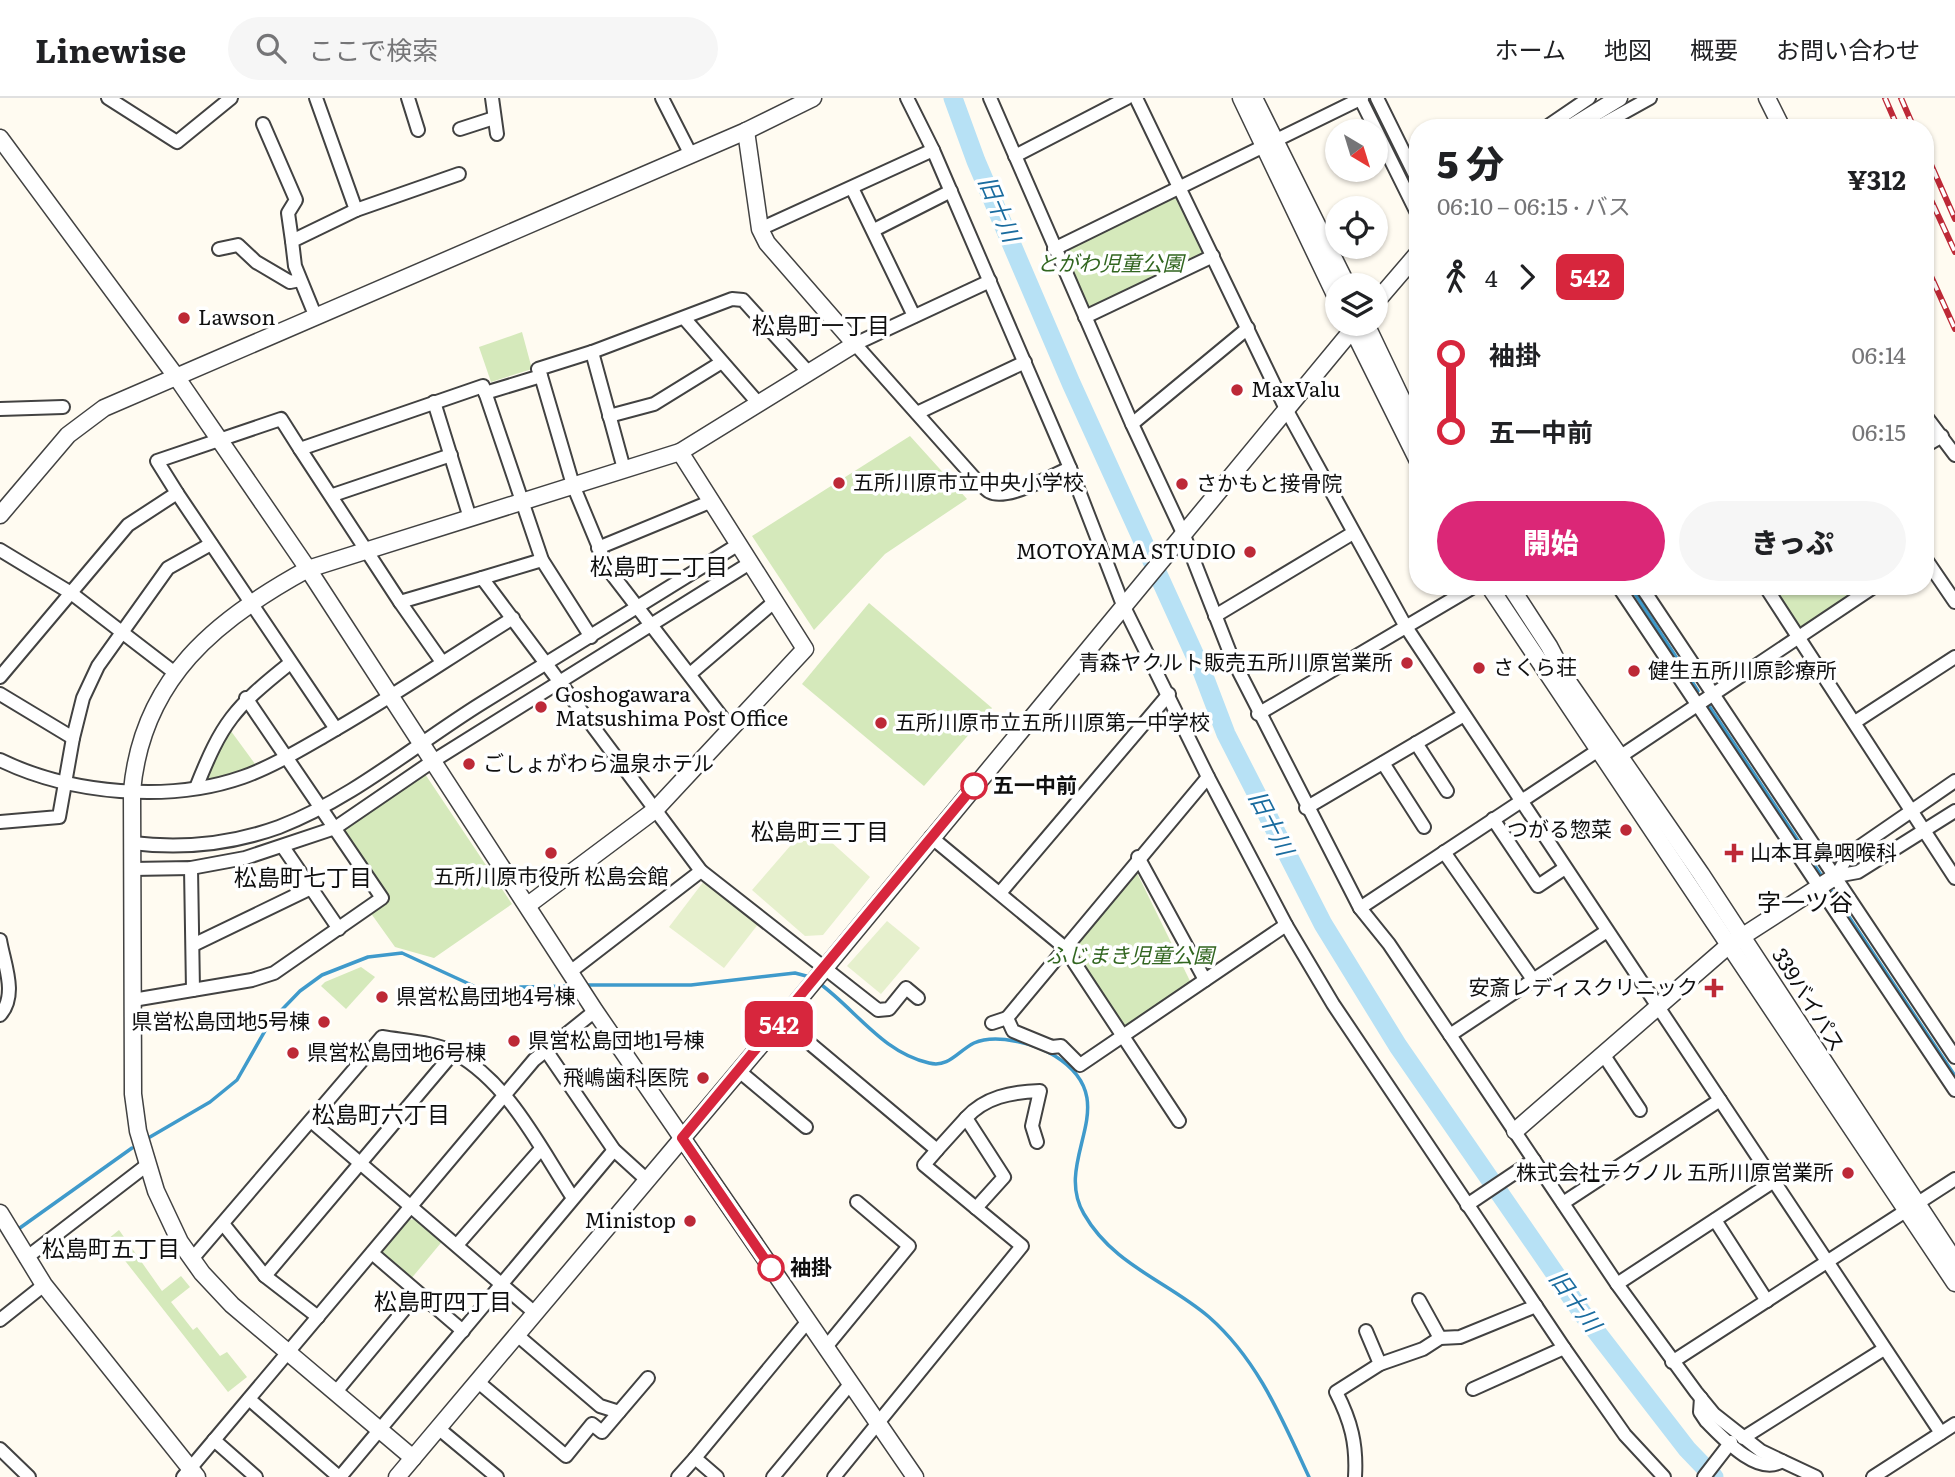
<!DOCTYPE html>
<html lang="ja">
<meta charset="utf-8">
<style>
body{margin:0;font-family:Literata,"Noto Sans JP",serif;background:#f6f6f6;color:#202124;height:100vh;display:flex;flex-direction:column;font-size:26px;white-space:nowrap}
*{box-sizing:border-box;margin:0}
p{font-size:23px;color:#757577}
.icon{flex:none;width:38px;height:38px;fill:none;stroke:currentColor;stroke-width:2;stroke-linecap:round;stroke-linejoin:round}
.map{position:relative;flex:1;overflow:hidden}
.side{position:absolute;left:1409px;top:21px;width:525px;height:476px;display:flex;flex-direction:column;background:#fff;border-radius:28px;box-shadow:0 2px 5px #0004}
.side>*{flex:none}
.badge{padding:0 14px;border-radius:10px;font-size:24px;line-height:46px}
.needle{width:46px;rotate:142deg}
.buttons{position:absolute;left:1325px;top:21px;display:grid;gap:14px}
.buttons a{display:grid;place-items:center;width:63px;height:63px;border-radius:50%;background:#fff;box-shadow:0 2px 5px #0004;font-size:35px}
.map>.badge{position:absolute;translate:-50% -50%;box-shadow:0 0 0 4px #fff}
.legs{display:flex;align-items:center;gap:10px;height:77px;padding:0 28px;font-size:23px}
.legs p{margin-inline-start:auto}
.summary{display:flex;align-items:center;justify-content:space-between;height:119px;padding:0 28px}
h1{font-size:38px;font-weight:800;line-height:52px}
.cta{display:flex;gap:14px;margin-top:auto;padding:14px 28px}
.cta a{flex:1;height:80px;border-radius:42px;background:#db2777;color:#fff;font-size:28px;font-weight:800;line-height:80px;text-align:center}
.cta a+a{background:#f6f6f6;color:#202124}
ul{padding:0 28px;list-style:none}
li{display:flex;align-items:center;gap:24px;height:77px;font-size:26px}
li i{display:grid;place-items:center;width:10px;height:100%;margin:0 9px;background:currentColor}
li i::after{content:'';width:18px;height:18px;margin:-9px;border:5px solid;border-radius:50%;background:#fff}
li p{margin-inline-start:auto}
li:first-child i{background:linear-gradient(#0000 50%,currentColor 0)}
li:last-child i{background:linear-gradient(currentColor 50%,#0000 0)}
header{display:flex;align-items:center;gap:42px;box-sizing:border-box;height:98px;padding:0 35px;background:#fff;border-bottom:2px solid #e0e0e0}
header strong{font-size:33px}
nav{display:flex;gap:38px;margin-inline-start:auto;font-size:24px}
.search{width:490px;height:63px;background:#f6f6f6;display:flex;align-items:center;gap:18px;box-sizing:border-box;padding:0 24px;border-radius:38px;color:#757577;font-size:26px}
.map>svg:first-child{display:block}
</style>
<header>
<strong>Linewise</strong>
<div class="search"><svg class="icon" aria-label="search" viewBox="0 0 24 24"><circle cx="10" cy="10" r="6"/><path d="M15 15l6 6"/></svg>ここで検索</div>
<nav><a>ホーム</a><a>地図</a><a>概要</a><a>お問い合わせ</a></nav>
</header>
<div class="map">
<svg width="1955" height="1379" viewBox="0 0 1955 1379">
<rect width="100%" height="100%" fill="#fffbf1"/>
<!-- green -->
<g fill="#d5e9bb">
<polygon points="1177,97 1206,155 1089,213 1063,153"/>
<polygon points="522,234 532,271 491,284 479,249"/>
<polygon points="910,338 967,401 885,456 814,532 752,438"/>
<polygon points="1771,488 1863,488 1799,530"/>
<polygon points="869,505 992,610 924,688 802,586"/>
<polygon points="228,629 258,670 202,686"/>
<polygon points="423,673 512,806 434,860 395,849 370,814 388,801 341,731"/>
<polygon points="1137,775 1190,883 1123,936 1074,848"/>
<polygon points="361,869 375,879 346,911 321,888 325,884"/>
<polygon points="419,1120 445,1140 410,1182 381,1156 409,1122"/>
<polygon points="119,1132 162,1193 181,1178 190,1189 171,1204 193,1232 197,1229 220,1258 227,1254 247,1279 228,1294 108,1141"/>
</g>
<!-- pitch -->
<g fill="#e6f0cd">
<polygon points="810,725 870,779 823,837 805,838 752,792"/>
<polygon points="704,783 759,825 724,870 669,829"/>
<polygon points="887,823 920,850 881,896 847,868"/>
</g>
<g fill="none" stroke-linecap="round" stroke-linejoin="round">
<!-- stream -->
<g stroke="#3f9acb" stroke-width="3.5">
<polyline points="1371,6 1418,101"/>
<polyline points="1630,488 1698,593"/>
<polyline points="1709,608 1821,777"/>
<polyline points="1831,792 1955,978"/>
<path d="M819 885C857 913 882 954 929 965 949 970 958 953 974 945 997 935 1035 946 1055 958 1128 1004 1051 1060 1084 1116 1113 1167 1167 1183 1209 1219 1258 1262 1282 1321 1309 1379"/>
<polyline points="585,887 691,887 795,875 810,879"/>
<polyline points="150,1039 210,1004 237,982 270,924 300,893 322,877 368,859 402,855 478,890 574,888"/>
<polyline points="17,1132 132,1050"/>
</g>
<!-- river -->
<polyline stroke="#b7e1f5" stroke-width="19" points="953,0 976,63 1071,285 1202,573 1226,636 1323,826 1398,948 1585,1219 1687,1351 1714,1379"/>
<defs>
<g id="minor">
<polyline points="108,0 177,44 231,0"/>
<polyline points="408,0 418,32"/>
<polyline points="492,0 497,36"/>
<polyline points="662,0 691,57"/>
<polyline points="907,0 933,52 1070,370 1123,507 1208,679 1286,827 1333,906 1564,1250 1625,1337 1664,1379"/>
<polyline points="990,0 1132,326 1183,435 1232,560 1360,810 1389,846 1617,1186 1696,1294 1714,1316 1761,1353 1816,1379"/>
<polyline points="1136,0 1286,311 1406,529 1941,1335"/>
<polyline points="1360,0 1418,117"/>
<polyline points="1377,0 1418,83"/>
<polyline points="263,26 296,102 288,115 292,143"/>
<polyline points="1545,30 1589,0"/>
<polyline points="1596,30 1650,0"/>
<polyline points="460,31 494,20"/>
<polyline points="1015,58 1127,0"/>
<polyline points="852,90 914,218"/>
<polyline points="356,112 459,76"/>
<polyline points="760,131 933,52"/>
<polyline points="874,132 951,93"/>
<polyline points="219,151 238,147 256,164 290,184 300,182"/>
<polyline points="1054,151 1362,0"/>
<path d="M990 183 855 246 977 383C981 386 985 391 990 394 1007 403 1053 377 1070 370"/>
<polyline points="315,217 295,168 292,143 356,112 316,0"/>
<polyline points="1085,219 1213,158"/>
<polyline points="684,220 759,306"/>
<polyline points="592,254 624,371"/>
<polyline points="541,278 573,387 608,471 731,631"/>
<polyline points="485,295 541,278 538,271 592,254 732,201 743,202 809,275"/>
<polyline points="434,304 470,420"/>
<polyline points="0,311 63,309"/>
<polyline points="917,315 1025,264"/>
<polyline points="1925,317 1955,357"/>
<polyline points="609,318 654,306 722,264"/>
<polyline points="1132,326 1248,230"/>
<polyline points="1925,348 1942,338"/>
<polyline points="300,351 400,504 482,480 701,773 878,912 889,911 906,890 918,900"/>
<polyline points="177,395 336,631"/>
<polyline points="333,397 451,357"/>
<polyline points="598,450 712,403"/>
<polyline points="0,452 71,495 175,575"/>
<polyline points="1925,460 1955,504"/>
<polyline points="482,480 542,462"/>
<polyline points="1618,488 1955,992"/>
<polyline points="1641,488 1955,959"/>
<polyline points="1765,488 1955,780"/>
<polyline points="400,504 442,564"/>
<polyline points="1215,518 1353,435"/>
<polyline points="690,576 774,504"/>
<polyline points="0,579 128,427 177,395 157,363 281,321 300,351 483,288 542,462 591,539"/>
<polyline points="0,596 73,640"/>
<polyline points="1258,616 1475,488"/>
<polyline points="1855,624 1955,559"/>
<polyline points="1416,645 1447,693"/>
<path d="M0 662C70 696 169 705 243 679 271 669 298 653 324 638 388 602 450 559 513 520"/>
<polyline points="1612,664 1875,488"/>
<polyline points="1383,665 1424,729"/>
<path d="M196 690C222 624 234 610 289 566"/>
<polyline points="1306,710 1464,617"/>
<polyline points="1493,721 1538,788 1565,770"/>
<polyline points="0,724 59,719 73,640 83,600 98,568 168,470 211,446"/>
<polyline points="931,739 1064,849 1179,1023"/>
<path d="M132 745C181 751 232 746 279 729 352 701 416 646 482 605 567 552 653 499 739 446"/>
<polyline points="283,749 339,831"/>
<polyline points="1444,754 1532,880"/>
<polyline points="1138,759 1205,882"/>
<polyline points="191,770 193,892"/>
<polyline points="132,771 191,770 245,760 335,730 433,663 750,465"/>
<polyline points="1836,778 1849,756 1955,683"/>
<polyline points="1836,778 1858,774 1955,713"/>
<polyline points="1000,795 1169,596"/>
<polyline points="1360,810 1606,647"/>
<path d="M0 842C4 866 18 897 0 917"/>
<polyline points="193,847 311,790"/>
<polyline points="570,874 701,773"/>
<polyline points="133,902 252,882 274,875 382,800 246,600"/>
<polyline points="1007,920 1208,679"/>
<polyline points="782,922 937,1052 924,1067 1022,1148 834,1379"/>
<polyline points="992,925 1007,920 1013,933 1052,949 1061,948 1080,967 1286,827"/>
<polyline points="1450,937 1607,833"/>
<polyline points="545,951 614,1052 647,1082"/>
<polyline points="1603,956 1640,1012"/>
<polyline points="739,973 806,1029"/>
<polyline points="311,1023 535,1215"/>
<polyline points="937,1052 966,1020"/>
<polyline points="1563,1105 1720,1002"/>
<polyline points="1467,1107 1534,1062"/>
<path d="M976 1110 1004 1079 966 1020C985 999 1011 994 1040 993L1032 1028 1037 1044"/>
<polyline points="1715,1122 1767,1203"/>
<polyline points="224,1127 265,1178 318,1219"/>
<polyline points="457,1147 541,1051"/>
<polyline points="372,1155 463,1233"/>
<polyline points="26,1160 147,1067"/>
<path d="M192 1161 382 939C405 943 435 944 455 955 510 986 540 1050 573 1100"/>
<polyline points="265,1178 454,954"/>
<polyline points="1617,1186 1774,1083"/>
<polyline points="1419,1202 1440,1240"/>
<polyline points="0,1222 44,1187"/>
<polyline points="1366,1233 1380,1266"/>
<polyline points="517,1237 600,1308 619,1314"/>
<polyline points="826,1249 909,1148 857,1104"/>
<polyline points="1672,1264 1955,1081"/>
<polyline points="477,1283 566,1358 592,1326 602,1334 648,1280"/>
<polyline points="1473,1291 1564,1250"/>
<polyline points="335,1295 418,1195"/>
<path d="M1701 1300 1700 1314 1706 1323C1722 1339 1758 1379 1782 1363"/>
<polyline points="249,1301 339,1379"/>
<polyline points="438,1330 497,1379"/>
<polyline points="1743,1340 1884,1251"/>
<polyline points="214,1342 256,1379"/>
<polyline points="0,1351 29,1379"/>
<polyline points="183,1379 534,962 595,913"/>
<polyline points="340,1379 614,1052"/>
<polyline points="678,1379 695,1360"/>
<polyline points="717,1379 695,1360 808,1223"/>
<polyline points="773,1379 851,1285"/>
<path d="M1355 1379C1357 1346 1351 1323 1336 1294L1380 1266 1423 1251 1440 1240 1460 1239 1536 1208"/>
<polyline points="1704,1379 1731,1344"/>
<polyline points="1873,1379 1955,1326"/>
</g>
<g id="tertiary">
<polyline points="1241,0 1337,201"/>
<polyline points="1254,0 1347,187"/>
<polyline points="1767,0 1782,30"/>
<polyline points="1570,30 1619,0"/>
<polyline points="0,40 175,277 308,471 595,913 915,1379"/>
<polyline points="1376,204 1418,155"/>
<polyline points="1350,226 1418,363"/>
<polyline points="1366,226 1418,335"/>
<polyline points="0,417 68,337 104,310 746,33 813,0"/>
<polyline points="1489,488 1955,1185"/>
<polyline points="1510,488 1549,548 1567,582 1701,776 1955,1163"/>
<polyline points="528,807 655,712 805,551 680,354"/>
<polyline points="1515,1033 1729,847 1836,778"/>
<polyline points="0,1115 44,1187 197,1379"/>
<path d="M413 1360 232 1207 202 1175 180 1144 156 1093 138 1033 133 996 132 693C142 581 216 521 308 471L680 354 855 246 767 145 760 131 746 33"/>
<polyline points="397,1379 782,922 1357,226"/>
</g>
</defs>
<!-- minor casing -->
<use href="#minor" stroke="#424242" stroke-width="16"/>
<!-- tertiary casing -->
<use href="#tertiary" stroke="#424242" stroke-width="19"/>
<!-- minor -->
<use href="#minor" stroke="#fff" stroke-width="12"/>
<!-- tertiary -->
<use href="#tertiary" stroke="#fff" stroke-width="16"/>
<defs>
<g id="rail">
<polyline points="1885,0 1898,30"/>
<polyline points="1901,0 1914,30"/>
<polyline points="1925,53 1955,121"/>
<polyline points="1925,89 1955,154"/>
<polyline points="1925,165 1955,231"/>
</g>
</defs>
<!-- rail casing -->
<use href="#rail" stroke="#bd2937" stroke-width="6"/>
<!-- rail -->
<use href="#rail" stroke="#fff" stroke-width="3.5" stroke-dasharray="10" stroke-linecap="butt"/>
</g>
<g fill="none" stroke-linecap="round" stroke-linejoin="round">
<defs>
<polyline id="line-1" points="771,1170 682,1040 974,688"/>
</defs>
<!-- line-1 casing -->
<use href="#line-1" stroke="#fff" stroke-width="16"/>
<!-- line-1 -->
<use href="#line-1" stroke="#d7263d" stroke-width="10"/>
</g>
<!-- markers -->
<g fill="#bd2937" stroke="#fff" stroke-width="2.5">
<circle cx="184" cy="220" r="7"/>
<circle cx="1237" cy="292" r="7"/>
<circle cx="839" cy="385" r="7"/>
<circle cx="1182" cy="386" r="7"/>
<circle cx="1250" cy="454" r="7"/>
<circle cx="1407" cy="565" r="7"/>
<circle cx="1479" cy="570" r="7"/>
<circle cx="1634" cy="573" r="7"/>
<circle cx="541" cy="609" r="7"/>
<circle cx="881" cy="625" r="7"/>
<circle cx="469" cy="666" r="7"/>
<circle cx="1626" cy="732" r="7"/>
<circle cx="551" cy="755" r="7"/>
<path d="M1730.5 744.5h7v7h7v7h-7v7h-7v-7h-7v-7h7z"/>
<path d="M1710.5 879.5h7v7h7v7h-7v7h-7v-7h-7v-7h7z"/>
<circle cx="382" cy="899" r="7"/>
<circle cx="324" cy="924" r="7"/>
<circle cx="514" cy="943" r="7"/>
<circle cx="293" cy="955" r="7"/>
<circle cx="703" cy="980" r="7"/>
<circle cx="1848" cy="1075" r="7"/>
<circle cx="690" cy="1123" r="7"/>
</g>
<g fill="#fff" stroke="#d7263d" stroke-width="3.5">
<circle cx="974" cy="688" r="12"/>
<circle cx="771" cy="1170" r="12"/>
</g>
<g text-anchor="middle" stroke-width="7" stroke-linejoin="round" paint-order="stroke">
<!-- park labels -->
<g font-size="21" font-style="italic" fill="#326620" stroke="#fff">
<text x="1110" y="173">とがわ児童公園</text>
<text x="1130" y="865">ふじまき児童公園</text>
</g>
<!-- poi labels -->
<g font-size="21" fill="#0f0f0f" stroke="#fff" text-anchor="start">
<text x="198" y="227">Lawson</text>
<text x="1251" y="299">MaxValu</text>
<text x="853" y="392">五所川原市立中央小学校</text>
<text x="1196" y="393">さかもと接骨院</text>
<text x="1236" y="461" text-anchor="end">MOTOYAMA STUDIO</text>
<text x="1393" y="572" text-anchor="end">青森ヤクルト販売五所川原営業所</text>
<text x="1493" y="577">さくら荘</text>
<text x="1648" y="580">健生五所川原診療所</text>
<text x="555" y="604">Goshogawara<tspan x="555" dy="24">Matsushima Post Office</tspan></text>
<text x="895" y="632">五所川原市立五所川原第一中学校</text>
<text x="483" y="673">ごしょがわら温泉ホテル</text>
<text x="1612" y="739" text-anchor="end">つがる惣菜</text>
<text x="1750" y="762">山本耳鼻咽喉科</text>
<text x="551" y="786" text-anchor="middle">五所川原市役所 松島会館</text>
<text x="1698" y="897" text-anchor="end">安斎レディスクリニック</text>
<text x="396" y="906">県営松島団地4号棟</text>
<text x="310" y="931" text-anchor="end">県営松島団地5号棟</text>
<text x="528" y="950">県営松島団地1号棟</text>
<text x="307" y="962">県営松島団地6号棟</text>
<text x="689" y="987" text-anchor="end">飛嶋歯科医院</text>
<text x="1834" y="1082" text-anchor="end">株式会社テクノル 五所川原営業所</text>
<text x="676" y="1130" text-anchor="end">Ministop</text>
</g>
<!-- stop labels -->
<g font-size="21" font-weight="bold" fill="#0f0f0f" stroke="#fff" text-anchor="start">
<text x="993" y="695">五一中前</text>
<text x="790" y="1177">袖掛</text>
</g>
<!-- street labels -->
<g font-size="21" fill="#0f0f0f" stroke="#fff">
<text transform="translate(1808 902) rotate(58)" y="7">339バイパス</text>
</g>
<!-- water labels -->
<g font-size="23" font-style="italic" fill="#1a6c9f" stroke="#fff">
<text transform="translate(999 111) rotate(67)" y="8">旧十川</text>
<text transform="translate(1271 725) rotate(63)" y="8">旧十川</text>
<text transform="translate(1575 1203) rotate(54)" y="8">旧十川</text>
</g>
<!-- neighbourhood labels -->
<g font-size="23" fill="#0f0f0f" stroke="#fff">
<text x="821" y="236">松島町一丁目</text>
<text x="659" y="477">松島町二丁目</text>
<text x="820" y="742">松島町三丁目</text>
<text x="303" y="788">松島町七丁目</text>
<text x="381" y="1025">松島町六丁目</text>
<text x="111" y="1159">松島町五丁目</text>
<text x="443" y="1212">松島町四丁目</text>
</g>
<!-- quarter labels -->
<g font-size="24" fill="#0f0f0f" stroke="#fff">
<text x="1805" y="813">字一ツ谷</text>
</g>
</g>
</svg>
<div class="buttons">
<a><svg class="needle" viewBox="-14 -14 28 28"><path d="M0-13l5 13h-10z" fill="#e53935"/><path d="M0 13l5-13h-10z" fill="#757577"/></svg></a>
<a><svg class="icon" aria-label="locate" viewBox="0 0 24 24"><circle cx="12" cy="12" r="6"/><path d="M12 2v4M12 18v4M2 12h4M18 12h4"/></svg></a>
<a><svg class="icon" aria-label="layers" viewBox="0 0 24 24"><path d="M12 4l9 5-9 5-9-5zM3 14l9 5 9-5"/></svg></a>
</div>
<b class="badge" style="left:779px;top:926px;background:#d7263d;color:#fff">542</b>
<section class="side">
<div class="summary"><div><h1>5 分</h1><p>06:10 – 06:15 · バス</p></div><b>¥312</b></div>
<div class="legs"><svg class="icon" aria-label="walk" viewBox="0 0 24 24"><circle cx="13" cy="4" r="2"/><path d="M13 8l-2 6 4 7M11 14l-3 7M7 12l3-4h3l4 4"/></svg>4<svg class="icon" aria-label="forward" viewBox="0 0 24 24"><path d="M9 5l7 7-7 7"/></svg><b class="badge" style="background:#d7263d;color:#fff">542</b></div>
<ul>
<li><i style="color:#d7263d"></i><b>袖掛</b><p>06:14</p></li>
<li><i style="color:#d7263d"></i><b>五一中前</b><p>06:15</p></li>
</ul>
<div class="cta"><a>開始</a><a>きっぷ</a></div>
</section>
</div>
